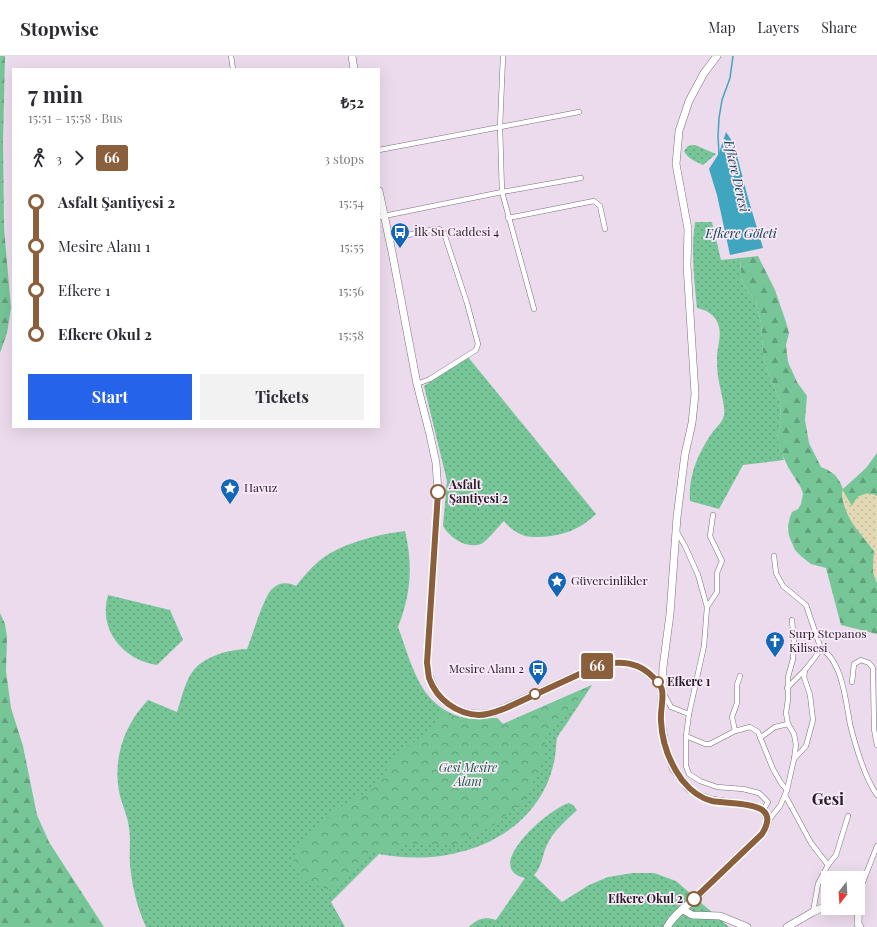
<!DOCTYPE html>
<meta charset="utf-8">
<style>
body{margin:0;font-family:"Playfair Display",serif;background:#f2f2f3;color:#2b2b33;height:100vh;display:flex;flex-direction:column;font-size:15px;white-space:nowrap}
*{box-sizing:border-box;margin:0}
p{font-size:13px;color:#7c7c81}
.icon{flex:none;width:22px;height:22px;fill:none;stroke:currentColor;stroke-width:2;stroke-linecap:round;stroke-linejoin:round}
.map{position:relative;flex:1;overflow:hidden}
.sheet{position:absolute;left:12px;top:12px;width:368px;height:360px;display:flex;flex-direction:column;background:#fff;border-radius:0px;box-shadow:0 4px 16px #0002}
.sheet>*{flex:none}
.badge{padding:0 8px;border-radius:3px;font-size:14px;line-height:26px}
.needle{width:26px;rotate:197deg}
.fabs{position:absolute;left:821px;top:815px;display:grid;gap:8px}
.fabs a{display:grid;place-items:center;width:44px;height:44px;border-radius:0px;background:#fff;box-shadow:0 4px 16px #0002;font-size:20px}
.map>.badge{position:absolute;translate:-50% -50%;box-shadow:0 0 0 2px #fff}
.legs{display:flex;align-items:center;gap:6px;height:44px;padding:0 16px;font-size:13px}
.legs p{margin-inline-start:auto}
.headline{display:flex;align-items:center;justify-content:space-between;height:68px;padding:0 16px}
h1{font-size:22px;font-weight:700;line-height:30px}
.button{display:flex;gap:8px;margin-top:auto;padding:8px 16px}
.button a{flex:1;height:46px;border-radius:0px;background:#2563eb;color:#fff;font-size:16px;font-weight:700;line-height:46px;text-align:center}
.button a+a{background:#f2f2f3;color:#2b2b33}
ul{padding:0 16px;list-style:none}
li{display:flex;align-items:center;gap:14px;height:44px;font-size:15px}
li i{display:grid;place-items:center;width:6px;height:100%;margin:0 5px;background:currentColor}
li i::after{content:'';width:10px;height:10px;margin:-5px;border:3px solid;border-radius:50%;background:#fff}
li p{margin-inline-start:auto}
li:first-child i{background:linear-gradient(#0000 50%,currentColor 0)}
li:last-child i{background:linear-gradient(currentColor 50%,#0000 0)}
header{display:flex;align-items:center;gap:24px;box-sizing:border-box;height:56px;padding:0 20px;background:#fff;border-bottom:1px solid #e1e1e2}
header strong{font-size:19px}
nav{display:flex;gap:22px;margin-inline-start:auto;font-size:14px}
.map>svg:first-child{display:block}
</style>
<header>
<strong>Stopwise</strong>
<nav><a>Map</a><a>Layers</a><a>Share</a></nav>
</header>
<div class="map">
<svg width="877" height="871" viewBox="0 0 877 871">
<defs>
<pattern id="grass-dots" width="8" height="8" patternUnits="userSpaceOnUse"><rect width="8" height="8" fill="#77c698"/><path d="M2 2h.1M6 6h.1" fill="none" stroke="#61a07c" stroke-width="1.8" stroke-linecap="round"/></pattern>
<pattern id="forest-firs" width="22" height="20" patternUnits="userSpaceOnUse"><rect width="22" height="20" fill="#77c698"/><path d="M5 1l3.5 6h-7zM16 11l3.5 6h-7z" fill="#61a07c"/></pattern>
<pattern id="sand-dots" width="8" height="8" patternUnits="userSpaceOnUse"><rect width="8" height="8" fill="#e2d8b3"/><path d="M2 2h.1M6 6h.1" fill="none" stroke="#c2b99a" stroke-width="1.8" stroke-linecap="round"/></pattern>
<pattern id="park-crowns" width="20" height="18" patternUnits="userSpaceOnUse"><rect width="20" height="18" fill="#77c698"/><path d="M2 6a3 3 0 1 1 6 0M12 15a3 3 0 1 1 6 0" fill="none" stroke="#61a07c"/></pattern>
</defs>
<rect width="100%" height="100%" fill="#ecdbec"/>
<!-- grass -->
<g fill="url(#grass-dots)">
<path d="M693 89H695L716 98 703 109C695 105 688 103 684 95L688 90Z"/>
<path d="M695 166H712L721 204 740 202 741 222 746 233 756 246 761 267 763 300 768 316 780 345 781 365 777 381 784 404 743 409 719 453 690 445C688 420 698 397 712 377 716 371 723 366 724 359 726 353 719 329 718 320 717 313 717 306 717 299 718 289 722 278 718 268 715 259 707 254 697 252 694 223 691 196 695 166Z"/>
<path d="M468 301 596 458C580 474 562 480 539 481 531 481 525 481 518 477 512 474 508 470 504 465 498 471 487 485 481 488 466 493 450 482 443 470L447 425 424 330Z"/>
<path d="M405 475C413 508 411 539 398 571 405 590 413 618 424 634 440 658 470 669 497 662L503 668 592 629C584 642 575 654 567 667 564 672 559 677 557 682 556 688 556 695 555 701 553 712 550 722 545 732 515 792 440 810 379 798L331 846 345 871H146C137 851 132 830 130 809 129 797 131 784 129 772 128 761 123 751 120 740 112 705 123 670 148 644L177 656C181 644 184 629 191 618 202 600 228 594 247 593 252 581 264 540 272 533 279 526 288 526 296 530 303 521 311 512 319 505 339 488 379 478 405 475Z"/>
<path d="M108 539 170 554 183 584 157 609C123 604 98 574 108 539Z"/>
<path d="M569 747 573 749 577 754C567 764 554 774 548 787 542 797 543 810 534 819L562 846 589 829 608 821 633 817H654L676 825 729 871H469C477 863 485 860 496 864L525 822C481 812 548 753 569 747Z"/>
</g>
<!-- forest -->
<g fill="url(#forest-firs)">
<polygon points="0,0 5,0 3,85 4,172 11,252 7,277 0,297"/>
<path d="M758 200 775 234 786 266 789 277 786 289 788 306 797 326 807 340 805 364 809 387 821 411 828 414 835 419 840 426 843 433 866 412 877 397V440H859L855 445 852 451 842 435C842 458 861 477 874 495L873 516 877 527V578L841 569 826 512 811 508 802 501 795 494 789 480 788 470 790 461 792 456 798 453 801 448 803 438 801 432 788 411 778 389 777 381 781 365 780 345 768 316 763 300 761 267 756 246 746 233 741 222 740 202Z"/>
<polygon points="0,557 5,568 7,581 6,615 11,652 23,690 37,759 49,786 104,871 0,871"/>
</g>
<!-- sand -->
<path fill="url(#sand-dots)" d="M842 433 852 450C856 440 866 434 877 440V527L873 516 874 495C859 475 842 461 842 433Z"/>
<!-- park -->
<polygon fill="url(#park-crowns)" points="592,629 547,677 542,708 524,745 494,769 455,789 408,787 395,795 372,795 334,835 304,825 292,809 298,789 335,754 373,733 403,691 428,680 439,657 470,663 497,662 503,668"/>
<!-- water -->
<polygon fill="#40a5bf" points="726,76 734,88 748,142 763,192 730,199 717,139 709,113 719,97"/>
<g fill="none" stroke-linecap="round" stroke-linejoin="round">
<!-- stream -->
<polyline stroke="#40a5bf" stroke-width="1.5" points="719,98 718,80 719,62 722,44 730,22 733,0"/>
<defs>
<g id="street">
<polyline points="231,0 233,13"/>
<polyline points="503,0 500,71 502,136 534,253"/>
<polyline points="379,94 579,56"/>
<polyline points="379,161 502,136 581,122"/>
<polyline points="508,162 594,145 600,150 605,173"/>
<polyline points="390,183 435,173 439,173 444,177 467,247 478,288 476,294 430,323 417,328"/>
<polyline points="677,476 685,490 698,519 707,551 704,590 689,658 686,680 686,710 689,718 700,725 717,731 743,733 759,737 768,746 763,754"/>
<path d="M774 500 776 517 783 530 806 549 821 593C842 604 846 646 850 668 855 688 865 722 877 739"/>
<polyline points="707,551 717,536 717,517 722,505 710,480 713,459"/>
<polyline points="792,564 794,588 793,603 788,621 788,643 786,657 788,668 794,678 796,689 794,703"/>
<polyline points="852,626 854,608 861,604 869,607 873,612 874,673 877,689"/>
<polyline points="787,632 805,614"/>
<polyline points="663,636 671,651 689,658"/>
<polyline points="735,675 732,661 737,647 737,629 740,620"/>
<polyline points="686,680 705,688 710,688 735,675 750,671 758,676 773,713 781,727 787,734"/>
<polyline points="760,682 775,671 788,668"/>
<polyline points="785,739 811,787 828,809 818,828 813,856"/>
<polyline points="768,765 780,750 787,734 794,703 806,690 813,664 810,639 804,621 805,614 813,604 821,593"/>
<polyline points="828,809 836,799 848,760"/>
<polyline points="859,836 877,790"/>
</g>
<g id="secondary">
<polyline points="352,0 354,13"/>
<path d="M379 135 392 196 417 328 430 379 436 407 438 436 427 607C428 612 428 618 430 622 440 652 465 661 493 657L597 610C625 601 647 608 662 634"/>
<polyline points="858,837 859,836 858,868 860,871"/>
<polyline points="682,853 692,859 720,860 747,871"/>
<path d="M667 871C675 857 688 849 699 839 720 818 741 798 762 778L766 772 768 765 765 757 763 754 755 750 711 744 698 739 688 732 673 712 665 689 661 665 663 611 670 558 677 461 685 398 692 367 695 338 687 209 688 173 676 108 679 75 689 45 704 17 717 0"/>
<polyline points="787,871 813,856 828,849"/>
</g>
</defs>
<!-- street casing -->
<use href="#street" stroke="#7d6f7d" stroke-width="5.5"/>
<!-- secondary casing -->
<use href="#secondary" stroke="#7d6f7d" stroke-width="8"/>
<!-- street -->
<use href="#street" stroke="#fff" stroke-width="4.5"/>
<!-- secondary -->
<use href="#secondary" stroke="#fff" stroke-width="7"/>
</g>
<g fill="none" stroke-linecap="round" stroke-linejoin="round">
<defs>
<path id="line-1" d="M438 436 427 607C428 612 428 617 429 622 437 644 457 658 479 659 489 659 498 655 506 652L597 610C618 604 638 605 653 621 656 625 661 629 662 634 664 643 660 655 661 665 662 687 669 706 682 724 690 734 699 742 712 745 732 749 784 743 762 778L694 843"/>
</defs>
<!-- line-1 casing -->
<use href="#line-1" stroke="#fff" stroke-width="9"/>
<!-- line-1 -->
<use href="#line-1" stroke="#8b5e3c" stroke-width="6"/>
</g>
<!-- icons -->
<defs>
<symbol id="bus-pin" viewBox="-11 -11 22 30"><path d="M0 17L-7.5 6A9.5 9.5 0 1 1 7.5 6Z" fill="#1467b5" stroke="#f9e9f9"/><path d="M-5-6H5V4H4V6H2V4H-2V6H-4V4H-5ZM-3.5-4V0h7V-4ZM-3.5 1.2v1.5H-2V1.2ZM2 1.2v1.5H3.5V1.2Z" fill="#fff"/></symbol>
<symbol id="sight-pin" viewBox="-11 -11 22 30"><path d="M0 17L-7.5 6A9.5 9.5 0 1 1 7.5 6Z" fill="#1467b5" stroke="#f9e9f9"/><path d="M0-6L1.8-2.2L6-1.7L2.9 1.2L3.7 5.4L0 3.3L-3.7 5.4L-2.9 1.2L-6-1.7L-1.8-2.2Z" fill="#fff"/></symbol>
<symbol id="church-pin" viewBox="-11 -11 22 30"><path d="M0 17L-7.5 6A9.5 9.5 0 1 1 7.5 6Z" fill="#1467b5" stroke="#f9e9f9"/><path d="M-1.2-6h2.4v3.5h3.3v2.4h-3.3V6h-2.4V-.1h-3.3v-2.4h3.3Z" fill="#fff"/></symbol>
</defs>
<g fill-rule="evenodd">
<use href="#bus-pin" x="389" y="165" width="22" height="30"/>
<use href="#sight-pin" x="219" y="421" width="22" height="30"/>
<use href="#sight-pin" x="546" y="514" width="22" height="30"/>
<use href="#church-pin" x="764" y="574" width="22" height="30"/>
<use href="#bus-pin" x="527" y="602" width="22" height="30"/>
</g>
<!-- markers -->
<g fill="#fff" stroke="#8b5e3c" stroke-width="2">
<circle cx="438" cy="436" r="7"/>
<circle cx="658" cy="626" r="5"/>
<circle cx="535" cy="638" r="5"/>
<circle cx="694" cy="843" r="7"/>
</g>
<g text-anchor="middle" stroke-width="3.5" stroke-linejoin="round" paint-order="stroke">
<!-- poi labels -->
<g font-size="12" fill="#241e24" stroke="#f9e9f9" text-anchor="start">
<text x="414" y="180">İlk Su Caddesi 4</text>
<text x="244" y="436">Havuz</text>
<text x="571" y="529">Güvercinlikler</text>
<text x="789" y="582">Surp Stepanos<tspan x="789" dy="14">Kilisesi</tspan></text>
<text x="524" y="617" text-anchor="end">Mesire Alanı 2</text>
</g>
<!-- stop labels -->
<g font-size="12" font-weight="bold" fill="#241e24" stroke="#f9e9f9" text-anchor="start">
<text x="449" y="433">Asfalt<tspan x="449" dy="14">Şantiyesi 2</tspan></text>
<text x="667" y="630">Efkere 1</text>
<text x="683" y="847" text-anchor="end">Efkere Okul 2</text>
</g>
<!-- park labels -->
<g font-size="12" font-style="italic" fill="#0d5a37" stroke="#f9e9f9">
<text x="468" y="716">Gesi Mesire<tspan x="468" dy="14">Alanı</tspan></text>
</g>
<!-- water labels -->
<g font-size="13" font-style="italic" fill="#003e4b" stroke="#f9e9f9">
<text transform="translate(737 120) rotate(77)" y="5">Efkere Deresi</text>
<text x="741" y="182">Efkere Göleti</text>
</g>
<!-- district labels -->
<g font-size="16" font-weight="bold" fill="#241e24" stroke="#f9e9f9">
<text x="828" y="749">Gesi</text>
</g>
</g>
</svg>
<div class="fabs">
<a><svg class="needle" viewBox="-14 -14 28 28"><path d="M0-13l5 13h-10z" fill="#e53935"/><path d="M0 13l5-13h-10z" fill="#7c7c81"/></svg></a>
</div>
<b class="badge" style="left:597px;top:610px;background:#8b5e3c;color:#fff">66</b>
<section class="sheet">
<div class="headline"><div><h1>7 min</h1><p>15:51 – 15:58 · Bus</p></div><b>₺52</b></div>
<div class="legs"><svg class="icon" aria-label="walk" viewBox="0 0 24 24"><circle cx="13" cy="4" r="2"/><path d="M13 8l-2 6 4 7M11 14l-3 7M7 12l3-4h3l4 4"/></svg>3<svg class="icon" aria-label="forward" viewBox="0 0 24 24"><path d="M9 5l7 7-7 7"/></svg><b class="badge" style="background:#8b5e3c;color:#fff">66</b><p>3 stops</p></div>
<ul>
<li><i style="color:#8b5e3c"></i><b>Asfalt Şantiyesi 2</b><p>15:54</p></li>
<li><i style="color:#8b5e3c"></i><span>Mesire Alanı 1</span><p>15:55</p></li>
<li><i style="color:#8b5e3c"></i><span>Efkere 1</span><p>15:56</p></li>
<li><i style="color:#8b5e3c"></i><b>Efkere Okul 2</b><p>15:58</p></li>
</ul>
<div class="button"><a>Start</a><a>Tickets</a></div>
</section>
</div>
